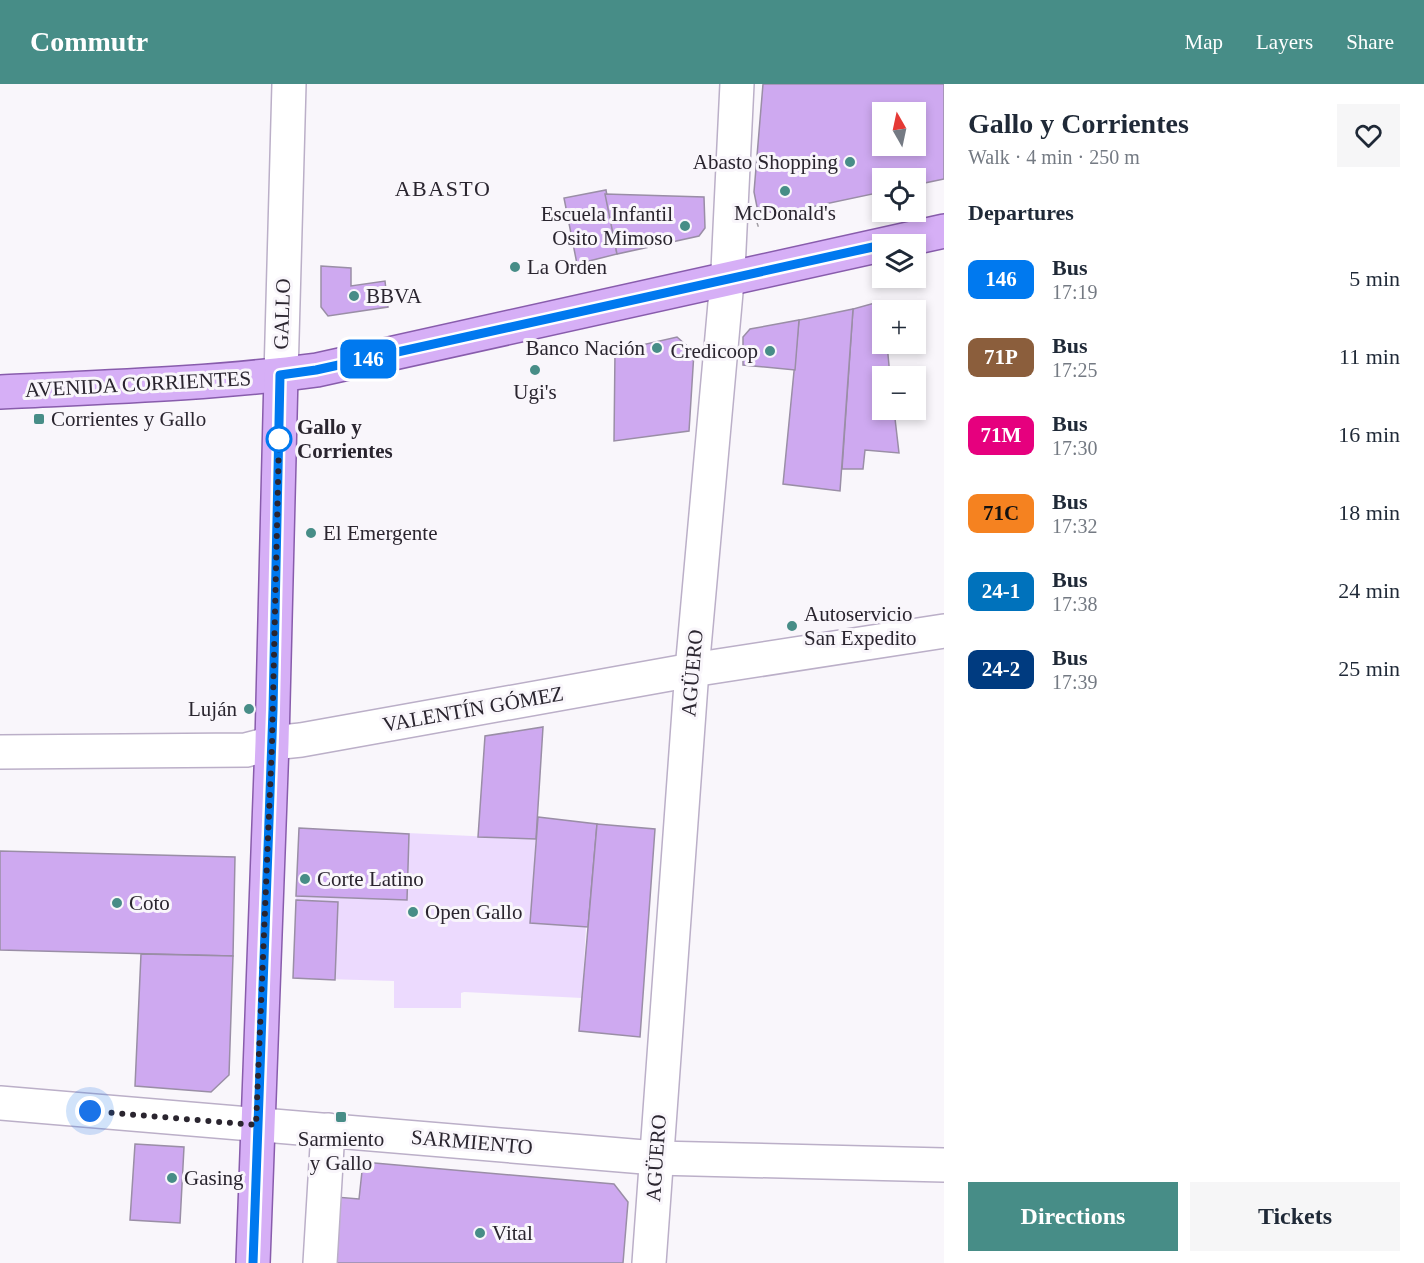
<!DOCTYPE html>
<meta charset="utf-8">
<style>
body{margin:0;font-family:"Times New Roman",serif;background:#f6f6f7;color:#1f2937;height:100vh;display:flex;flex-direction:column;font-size:22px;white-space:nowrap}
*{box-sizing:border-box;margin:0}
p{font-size:20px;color:#747a83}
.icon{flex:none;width:33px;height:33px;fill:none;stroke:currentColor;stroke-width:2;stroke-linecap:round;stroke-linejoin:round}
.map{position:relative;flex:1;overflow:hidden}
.details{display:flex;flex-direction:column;background:#fff;width:480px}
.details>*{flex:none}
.badge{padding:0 12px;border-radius:9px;font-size:21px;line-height:39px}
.needle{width:39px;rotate:351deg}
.tools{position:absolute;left:872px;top:18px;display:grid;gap:12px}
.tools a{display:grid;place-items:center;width:54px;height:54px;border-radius:0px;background:#fff;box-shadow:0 3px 9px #0003;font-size:30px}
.you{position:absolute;width:30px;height:30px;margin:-15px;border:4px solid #fff;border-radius:50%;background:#1a73e8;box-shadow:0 0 0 9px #1a73e833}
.map>.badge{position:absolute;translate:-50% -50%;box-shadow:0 0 0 3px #fff}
h2{padding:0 24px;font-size:22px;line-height:54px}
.round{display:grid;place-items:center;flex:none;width:63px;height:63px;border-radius:0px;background:#f6f6f7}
.head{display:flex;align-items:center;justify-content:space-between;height:102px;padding:0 24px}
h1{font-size:28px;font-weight:700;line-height:45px}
.primary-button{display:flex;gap:12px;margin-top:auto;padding:12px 24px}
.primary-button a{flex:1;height:69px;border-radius:0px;background:#478d87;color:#fff;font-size:24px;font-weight:700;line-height:69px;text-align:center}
.primary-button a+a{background:#f6f6f7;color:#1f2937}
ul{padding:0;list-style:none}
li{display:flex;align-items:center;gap:18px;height:78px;padding:0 24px}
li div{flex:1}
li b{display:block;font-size:22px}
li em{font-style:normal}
li .badge{min-width:66px;font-weight:700;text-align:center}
header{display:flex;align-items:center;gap:36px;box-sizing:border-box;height:84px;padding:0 30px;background:#478d87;color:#fff}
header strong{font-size:28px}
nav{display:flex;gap:33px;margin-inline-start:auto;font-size:21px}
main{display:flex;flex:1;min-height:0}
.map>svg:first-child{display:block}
</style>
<header>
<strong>Commutr</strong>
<nav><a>Map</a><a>Layers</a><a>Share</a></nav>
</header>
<main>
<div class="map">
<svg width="944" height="1179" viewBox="0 0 944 1179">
<rect width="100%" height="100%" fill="#f9f6fb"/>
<!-- green -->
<polygon fill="#ecdafe" points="299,744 536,755 530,839 586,842 582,914 464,908 461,909 461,924 394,924 394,897 293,894"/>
<!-- building -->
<g fill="#cea9f0" stroke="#9a8ea6" stroke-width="1.5" fill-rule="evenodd">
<path d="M763 0H944V95L915 101V94H882V108L778 130 766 127 757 123 754 108ZM882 28H915V62H882Z"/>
<polygon points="606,106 617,170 577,180 564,114"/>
<polygon points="605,110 704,113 705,144 699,152 617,170"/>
<polygon points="321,182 351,184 351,202 385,197 388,223 328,232 321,223"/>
<polygon points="882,217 882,260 887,260 890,292 882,292 882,326 894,326 899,369 865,366 863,385 842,385 853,225"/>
<polygon points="853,225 840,407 783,400 799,236"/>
<polygon points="799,236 795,286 743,281 743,253 750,245"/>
<polygon points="677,253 694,268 689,347 614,357 615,267"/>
<polygon points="543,643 536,755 478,753 485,652"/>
<polygon points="538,733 597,740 588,843 530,839"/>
<polygon points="597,740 655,745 640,953 579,947"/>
<polygon points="299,744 409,750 407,816 296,812"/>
<polygon points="0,767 235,773 233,872 0,866"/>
<polygon points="296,816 338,818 335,896 293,894"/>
<polygon points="141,870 233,872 229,991 211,1008 135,1002"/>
<polygon points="135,1060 184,1063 180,1139 130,1136"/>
<polygon points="363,1078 614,1100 628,1118 623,1179 331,1179 336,1113 359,1115"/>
</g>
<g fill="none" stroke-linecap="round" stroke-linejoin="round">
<defs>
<g id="minor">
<polyline points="281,291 289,0"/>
<polyline points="0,668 246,666 272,659 301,656 692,586 944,547"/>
<polyline points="0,1019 656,1074 944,1081"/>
<polyline points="320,1179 328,1046"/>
<polyline points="649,1179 692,586 728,186 737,0"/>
</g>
<g id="major">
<path d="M0 308C105 303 212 300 317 286L944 147"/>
<polyline points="253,1179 272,659 281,291"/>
</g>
</defs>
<!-- minor casing -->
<use href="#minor" stroke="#bbafc8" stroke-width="36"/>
<!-- major casing -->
<use href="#major" stroke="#885cac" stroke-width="36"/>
<!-- path -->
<polyline stroke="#a29ea5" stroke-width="4" stroke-dasharray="1.5 4.5" stroke-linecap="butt" points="757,141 760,140 766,127"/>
<!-- minor -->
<use href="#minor" stroke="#fff" stroke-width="33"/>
<!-- major -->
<use href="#major" stroke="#d6aff6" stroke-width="33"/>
</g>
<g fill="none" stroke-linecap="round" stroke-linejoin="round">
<defs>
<polyline id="line" points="253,1179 273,626 280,291 316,286 882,161"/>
</defs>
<!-- line casing -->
<use href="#line" stroke="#fff" stroke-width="14"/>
<!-- line -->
<use href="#line" stroke="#0079ef" stroke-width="9"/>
<!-- walk -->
<polyline stroke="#2a252f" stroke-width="6" stroke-dasharray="0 10.8" points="90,1027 256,1041 272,659 279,355"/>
</g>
<!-- markers -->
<g fill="#478d87" stroke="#f9f6fb" stroke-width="2">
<circle cx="850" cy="78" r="6"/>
<circle cx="785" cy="107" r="6"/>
<circle cx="685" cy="142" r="6"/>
<circle cx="515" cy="183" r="6"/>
<circle cx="354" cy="212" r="6"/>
<circle cx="657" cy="264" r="6"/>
<circle cx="770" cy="267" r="6"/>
<circle cx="535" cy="286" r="6"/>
<rect x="33" y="329" width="12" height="12" rx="3"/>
<circle cx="311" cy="449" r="6"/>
<circle cx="792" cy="542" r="6"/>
<circle cx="249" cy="625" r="6"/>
<circle cx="305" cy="795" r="6"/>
<circle cx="117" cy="819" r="6"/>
<circle cx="413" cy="828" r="6"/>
<rect x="335" y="1027" width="12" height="12" rx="3"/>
<circle cx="172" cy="1094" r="6"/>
<circle cx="480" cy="1149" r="6"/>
</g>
<circle fill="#fff" stroke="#0079ef" stroke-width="3" cx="279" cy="355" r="12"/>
<g text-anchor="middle" stroke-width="6" stroke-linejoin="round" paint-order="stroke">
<!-- poi labels -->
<g font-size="21" fill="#2a252f" stroke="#f9f6fb" text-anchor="start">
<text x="838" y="85" text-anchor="end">Abasto Shopping</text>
<text x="785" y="136" text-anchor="middle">McDonald's</text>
<text x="673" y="137" text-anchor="end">Escuela Infantil<tspan x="673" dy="24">Osito Mimoso</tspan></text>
<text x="527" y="190">La Orden</text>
<text x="366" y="219">BBVA</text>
<text x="645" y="271" text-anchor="end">Banco Nación</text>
<text x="758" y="274" text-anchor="end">Credicoop</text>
<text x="535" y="315" text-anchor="middle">Ugi's</text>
<text x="51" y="342">Corrientes y Gallo</text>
<text x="323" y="456">El Emergente</text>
<text x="804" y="537">Autoservicio<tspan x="804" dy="24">San Expedito</tspan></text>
<text x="237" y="632" text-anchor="end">Luján</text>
<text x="317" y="802">Corte Latino</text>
<text x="129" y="826">Coto</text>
<text x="425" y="835">Open Gallo</text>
<text x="341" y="1062" text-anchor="middle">Sarmiento<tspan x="341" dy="24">y Gallo</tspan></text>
<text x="184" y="1101">Gasing</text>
<text x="492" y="1156">Vital</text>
</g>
<!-- street labels -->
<g font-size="21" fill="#2a252f" stroke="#f9f6fb">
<text transform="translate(282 230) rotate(-88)" y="7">GALLO</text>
<text transform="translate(138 300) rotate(-3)" y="7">AVENIDA CORRIENTES</text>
<text transform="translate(692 589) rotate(-85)" y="7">AGÜERO</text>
<text transform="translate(473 625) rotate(-10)" y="7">VALENTÍN GÓMEZ</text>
<text transform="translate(472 1058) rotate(5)" y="7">SARMIENTO</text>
<text transform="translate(656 1074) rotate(-86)" y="7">AGÜERO</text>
</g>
<!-- stop labels -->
<g font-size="21" font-weight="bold" fill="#2a252f" stroke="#f9f6fb" text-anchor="start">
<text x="297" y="350">Gallo y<tspan x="297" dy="24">Corrientes</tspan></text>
</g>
<!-- neighbourhood labels -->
<g font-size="22" letter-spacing="1.5" fill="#2a252f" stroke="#f9f6fb">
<text x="443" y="112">ABASTO</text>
</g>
</g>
</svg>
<div class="tools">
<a><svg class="needle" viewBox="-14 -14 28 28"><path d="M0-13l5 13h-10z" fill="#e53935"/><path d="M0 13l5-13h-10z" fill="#747a83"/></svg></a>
<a><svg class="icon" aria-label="locate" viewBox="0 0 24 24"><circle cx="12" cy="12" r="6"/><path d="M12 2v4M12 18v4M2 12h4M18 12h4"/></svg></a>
<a><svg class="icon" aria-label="layers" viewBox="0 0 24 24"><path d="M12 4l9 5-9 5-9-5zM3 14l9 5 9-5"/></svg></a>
<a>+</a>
<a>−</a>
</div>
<div class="you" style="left:90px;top:1027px"></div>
<b class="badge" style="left:368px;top:275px;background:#0079ef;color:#fff">146</b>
</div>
<section class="details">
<div class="head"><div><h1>Gallo y Corrientes</h1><p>Walk · 4 min · 250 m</p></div><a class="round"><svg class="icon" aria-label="heart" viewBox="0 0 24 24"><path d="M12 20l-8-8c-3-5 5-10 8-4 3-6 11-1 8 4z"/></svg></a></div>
<h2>Departures</h2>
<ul>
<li><span class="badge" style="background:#0079ef;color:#fff">146</span><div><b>Bus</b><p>17:19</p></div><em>5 min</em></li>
<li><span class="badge" style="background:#8b5e3c;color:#fff">71P</span><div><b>Bus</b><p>17:25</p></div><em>11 min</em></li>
<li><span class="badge" style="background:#e6007e;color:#fff">71M</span><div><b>Bus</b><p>17:30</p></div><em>16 min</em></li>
<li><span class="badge" style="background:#f58220;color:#111">71C</span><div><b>Bus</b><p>17:32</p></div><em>18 min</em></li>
<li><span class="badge" style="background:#0072bc;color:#fff">24-1</span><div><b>Bus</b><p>17:38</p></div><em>24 min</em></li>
<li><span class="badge" style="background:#003b80;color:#fff">24-2</span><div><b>Bus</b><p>17:39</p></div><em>25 min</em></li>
</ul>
<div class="primary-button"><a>Directions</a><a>Tickets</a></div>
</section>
</main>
